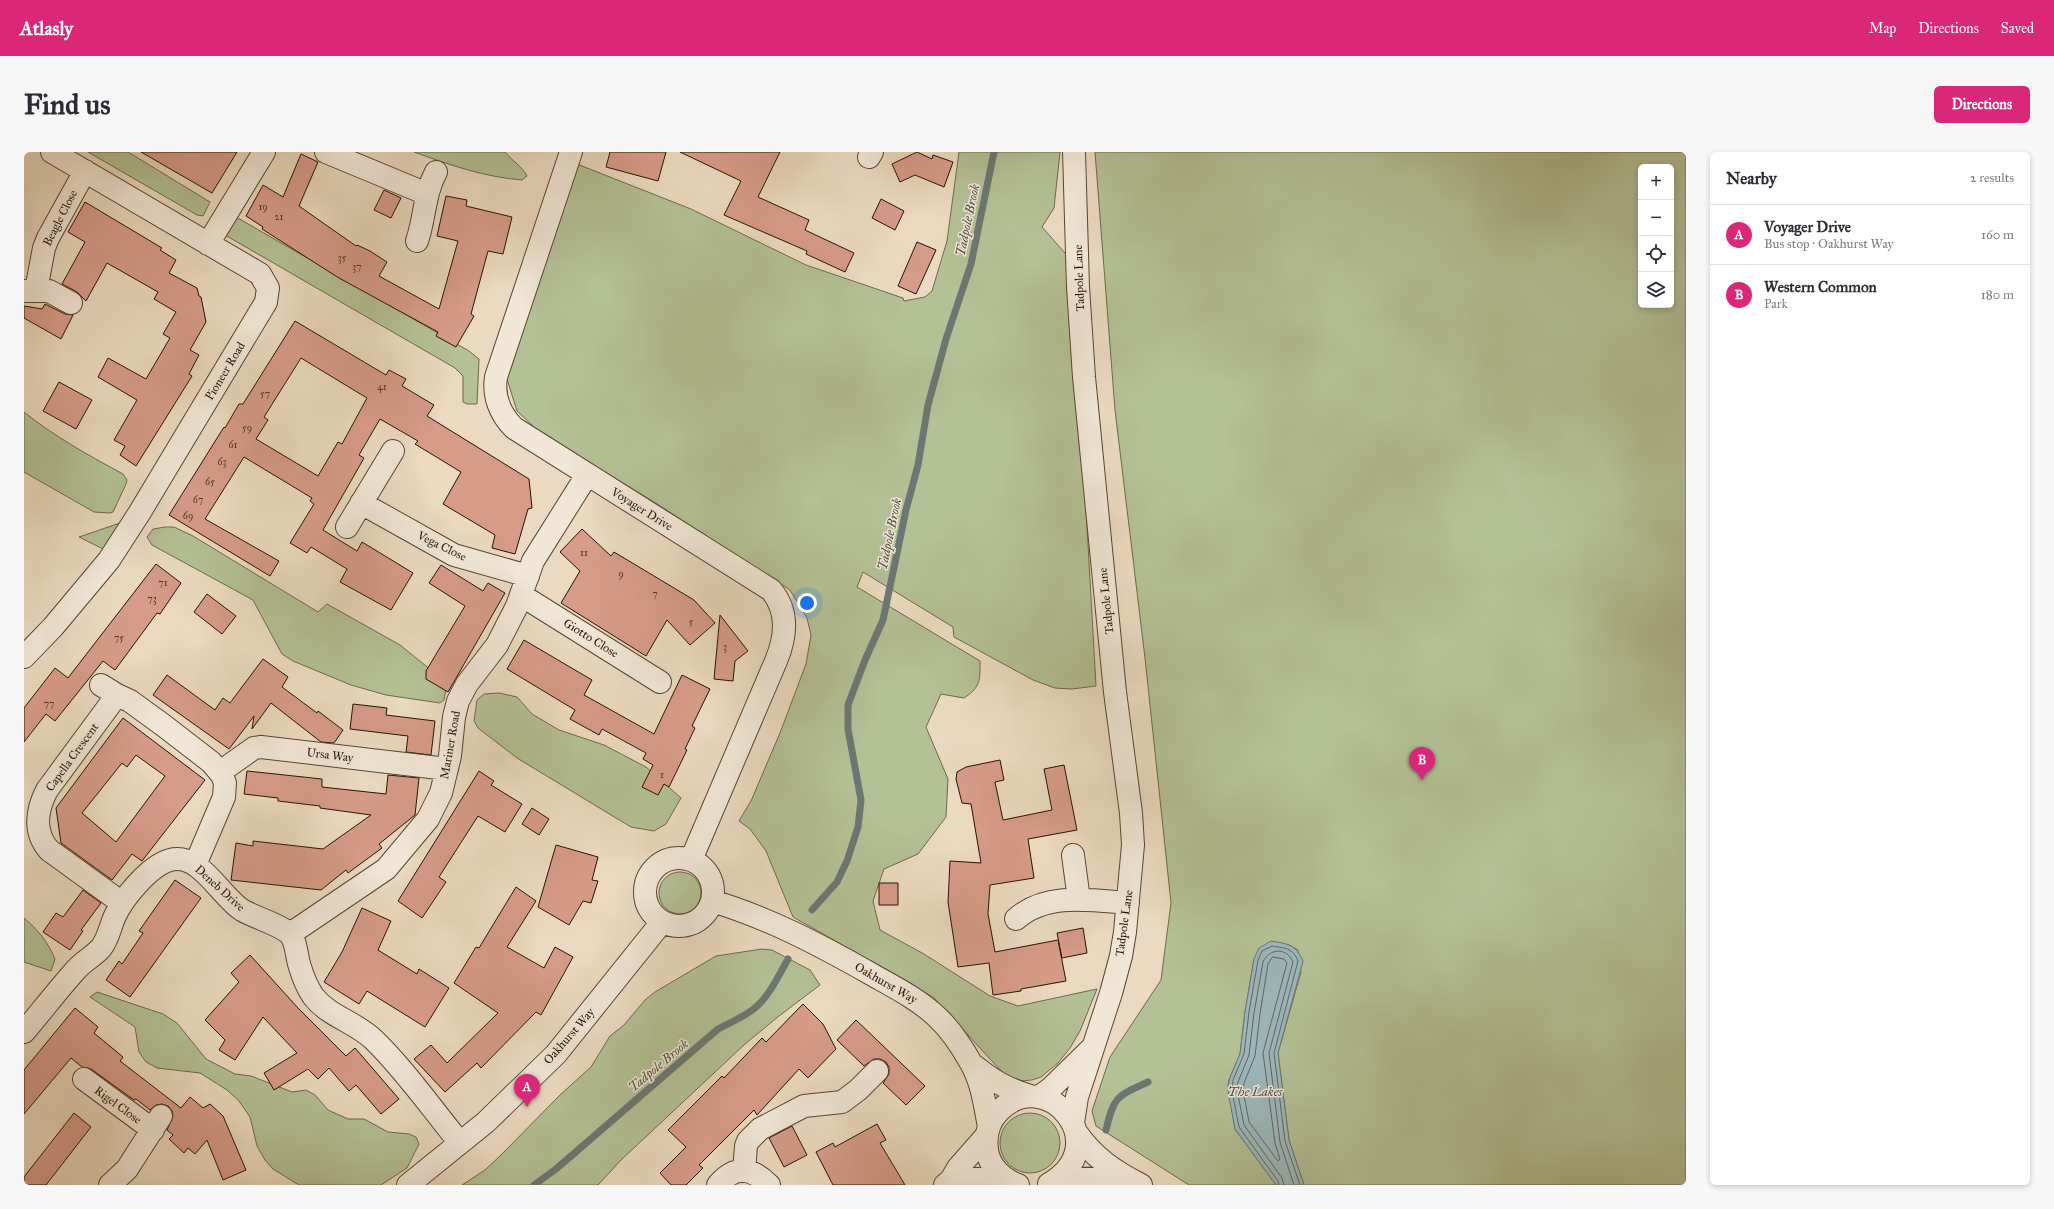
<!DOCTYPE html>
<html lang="en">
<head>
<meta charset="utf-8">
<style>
	:root { --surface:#fff; --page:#f7f7f7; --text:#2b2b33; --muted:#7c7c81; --line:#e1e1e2; --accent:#db2777 }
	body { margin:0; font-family:"IM FELL Great Primer",serif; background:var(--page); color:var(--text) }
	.controls { position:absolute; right:12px; top:12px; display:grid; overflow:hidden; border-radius:6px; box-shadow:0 2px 6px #0003 }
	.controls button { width:36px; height:36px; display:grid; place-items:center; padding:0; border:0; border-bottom:1px solid var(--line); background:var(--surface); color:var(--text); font:20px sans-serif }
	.you { position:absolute; left:783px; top:451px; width:14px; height:14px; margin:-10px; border:3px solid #fff; border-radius:50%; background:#1a73e8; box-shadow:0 0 0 6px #1a73e833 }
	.badge { display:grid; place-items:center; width:26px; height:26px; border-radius:50%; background:var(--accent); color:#fff; font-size:13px; font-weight:700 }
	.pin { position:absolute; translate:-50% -33px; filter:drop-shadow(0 1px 2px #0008) }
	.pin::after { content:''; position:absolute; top:21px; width:14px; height:12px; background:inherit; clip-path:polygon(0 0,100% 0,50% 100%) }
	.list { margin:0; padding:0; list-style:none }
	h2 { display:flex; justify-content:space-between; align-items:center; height:52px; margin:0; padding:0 16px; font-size:17px }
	h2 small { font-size:13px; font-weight:400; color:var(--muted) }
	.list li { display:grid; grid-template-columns:26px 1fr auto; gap:12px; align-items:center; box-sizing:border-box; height:60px; padding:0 16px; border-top:1px solid var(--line) }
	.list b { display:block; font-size:15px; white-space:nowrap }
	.list p { margin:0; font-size:13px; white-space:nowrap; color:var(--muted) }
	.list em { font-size:13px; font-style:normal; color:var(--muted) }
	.icon { flex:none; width:22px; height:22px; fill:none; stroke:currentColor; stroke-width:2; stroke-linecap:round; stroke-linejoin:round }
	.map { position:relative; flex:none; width:1662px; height:1033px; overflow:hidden; border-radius:6px }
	header { display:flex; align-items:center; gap:24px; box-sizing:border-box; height:56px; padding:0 20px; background:var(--accent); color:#fff }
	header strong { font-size:19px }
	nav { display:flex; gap:22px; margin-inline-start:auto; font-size:14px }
	.intro { display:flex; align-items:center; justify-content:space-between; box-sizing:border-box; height:96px; padding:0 24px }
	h1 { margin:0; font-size:28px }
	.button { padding:10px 18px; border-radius:6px; background:var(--accent); color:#fff; font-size:14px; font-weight:700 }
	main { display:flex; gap:24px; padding:0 24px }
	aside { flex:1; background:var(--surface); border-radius:6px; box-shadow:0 2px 6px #0003 }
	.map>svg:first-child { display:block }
</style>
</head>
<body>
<header>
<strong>Atlasly</strong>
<nav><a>Map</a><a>Directions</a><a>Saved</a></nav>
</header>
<div class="intro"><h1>Find us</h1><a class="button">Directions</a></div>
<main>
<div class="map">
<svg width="1662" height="1033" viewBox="0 0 1662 1033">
	<rect width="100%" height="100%" fill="#ebdac1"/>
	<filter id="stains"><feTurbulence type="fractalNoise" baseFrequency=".005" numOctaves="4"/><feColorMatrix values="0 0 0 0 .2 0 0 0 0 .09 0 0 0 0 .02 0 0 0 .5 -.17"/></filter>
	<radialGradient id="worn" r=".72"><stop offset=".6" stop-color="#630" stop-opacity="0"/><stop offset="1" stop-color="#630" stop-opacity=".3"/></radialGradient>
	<path fill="#b4c096" stroke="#6c6a4b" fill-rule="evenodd" d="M 64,0 L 104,0 L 186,50 L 179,64 L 173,63 Z
		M 390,0 L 481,0 C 488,9 498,14 503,24 L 498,28 C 460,25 426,13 390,0 Z
		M 935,0 L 1036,0 L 1030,56 L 1018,75 L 1048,109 L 1072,534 L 1048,537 L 1031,536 L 1009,528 L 930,485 L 929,475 L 839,420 L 833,435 L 956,509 C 956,528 957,535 940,546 L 917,542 L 902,575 L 924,627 L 922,665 L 894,702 L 860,717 L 849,749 L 856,778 L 900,802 L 966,844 L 994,854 L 1073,837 L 1056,879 L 1046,896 L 1034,911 L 1017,925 L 1008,928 L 998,929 L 989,926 L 979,921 L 910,846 L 888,832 L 769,765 L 742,699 L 726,677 L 715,669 L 727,649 L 756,581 L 782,512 L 787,483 L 783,466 L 766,438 L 630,350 L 534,292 L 511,276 L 493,259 L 483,227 L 553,12 L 667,57 L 782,113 L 879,146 L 880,149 L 901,145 L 908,139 L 923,89 Z
		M 1071,0 L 1662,0 L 1662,1033 L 1280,1033 L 1265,988 L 1254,901 L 1277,820 L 1274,798 L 1265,793 L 1247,789 L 1230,807 L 1221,860 L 1216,902 L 1205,928 L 1204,933 L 1211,977 L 1252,1033 L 1165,1033 L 1072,974 L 1068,959 L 1086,905 L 1137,828 L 1147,751 L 1121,506 L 1091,258 ZM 1617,15 L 1647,15 L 1647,153 L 1617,153 Z
		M 212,65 L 445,199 L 455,207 L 453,252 L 443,252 L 439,250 L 439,224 L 431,216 L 201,83 Z
		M 0,260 C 31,285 64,303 99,322 L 103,328 L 102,332 L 89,360 L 86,361 L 70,360 L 0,320 Z
		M 96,371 L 79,397 L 55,385 Z
		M 141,375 L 150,375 L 169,384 L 294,460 L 303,452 L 376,493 L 423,531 L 420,548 L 416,551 L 362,543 L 327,533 L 269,509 L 258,502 L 229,448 L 128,393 L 123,385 L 129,377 Z
		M 475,541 L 493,545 L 508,562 L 535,578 L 580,593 L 622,615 L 657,646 L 642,672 L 630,679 L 607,675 L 493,606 L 454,576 L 450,569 L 453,548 L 460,542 Z
		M635 741a21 21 0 1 1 42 0a21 21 0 1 1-42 0Z
		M 0,766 C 14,778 24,790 31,807 L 27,819 L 0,810 Z
		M 738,797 L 748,798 L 786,818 L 796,833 L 755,864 L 721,892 L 597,1008 L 574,1033 L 438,1033 L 461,1018 L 478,1002 L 536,943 L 567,915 L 586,884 L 600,873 L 621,848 L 631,840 L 692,804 Z
		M 73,840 L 139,862 L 153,871 L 182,907 L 211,922 L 227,924 L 268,940 L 282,938 L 291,943 L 304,958 L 324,967 L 340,967 L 364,980 L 385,982 L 392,985 L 395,992 L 383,1016 L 357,1033 L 275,1033 L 249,1017 L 241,1008 L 233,994 L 226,965 L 215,949 L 203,938 L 176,921 L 133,916 L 122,910 L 115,900 L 111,875 L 66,845 Z
		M976 991a30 30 0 1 1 60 0a30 30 0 1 1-60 0Z"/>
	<path fill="#9cb8bc" stroke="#6c7771" d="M 1247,789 C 1264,792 1271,792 1279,809 L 1254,901 L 1265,988 L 1280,1033 L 1252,1033 L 1211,977 L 1204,939 L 1205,928 L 1216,902 L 1221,860 L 1230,807 L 1235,796 Z"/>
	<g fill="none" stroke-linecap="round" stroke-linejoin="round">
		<path stroke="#60665e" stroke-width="1" d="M 1249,805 L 1260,807 L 1263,811 L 1239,901 L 1251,991 L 1256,1007 L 1254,1009 L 1225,970 L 1219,938 L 1220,931 L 1231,904 L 1236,862 L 1244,812 Z
			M 1255,1033 L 1254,1029 L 1215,975 L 1208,939 L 1209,928 L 1220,902 L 1225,860 L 1234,808 L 1238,799 L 1248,794 C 1261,796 1269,796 1274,809 L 1250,901 L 1261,989 L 1276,1033
			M 1260,1033 L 1258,1026 L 1220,973 L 1213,938 L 1214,930 L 1225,903 L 1230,861 L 1239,810 C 1245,796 1263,795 1269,810 L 1245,901 L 1256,990 L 1270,1033"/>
		<path stroke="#6c7771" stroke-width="7" d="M 788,758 L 813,730 L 823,709 L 834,675 L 837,648 L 824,577 L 824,553 L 841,508 L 859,468 L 882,358 L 894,313 L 904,253 L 922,187 L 947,112 L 970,0
			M 1082,978 C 1090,944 1093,944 1124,930
			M 510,1033 L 532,1017 L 694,877 C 709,869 727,862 738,849 C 749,837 756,821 764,807"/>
	</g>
	<path fill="#d79b8a" stroke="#251500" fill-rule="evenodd" d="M 117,0 L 213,0 L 188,41 Z
		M 586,0 L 642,0 L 634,29 L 582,15 Z
		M 656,0 L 756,0 L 734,45 L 785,68 L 781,78 L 830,101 L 821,120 L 782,102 L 783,99 L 700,63 L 717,29 Z
		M 893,0 L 908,7 L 909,3 L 929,10 L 920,35 L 891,23 L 876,30 L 868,12 Z
		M 277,2 L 294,10 L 275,54 L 332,94 L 333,93 L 346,99 L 363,110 L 355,124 L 415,157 L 434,89 L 413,84 L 422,44 L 443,48 L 442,54 L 488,65 L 479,102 L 464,99 L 447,162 L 450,164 L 432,195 L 412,184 L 414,180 L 315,126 L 238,77 L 239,75 L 222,64 L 239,33 L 259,45 Z
		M 360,38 L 377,46 L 367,66 L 350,58 Z
		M 857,47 L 880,59 L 871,78 L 848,66 Z
		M 61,50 L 138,96 L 136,98 L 152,108 L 145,121 L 173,136 L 175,144 L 177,145 L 182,170 L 166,198 L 175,203 L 165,222 L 168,224 L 112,314 L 96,303 L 101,294 L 90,288 L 113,248 L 74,225 L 84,206 L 122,227 L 146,186 L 139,182 L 152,160 L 130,147 L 134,140 L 83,111 L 62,149 L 53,140 L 38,132 L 61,90 L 44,80 Z
		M 893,90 L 912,98 L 892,142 L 874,134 Z
		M 21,152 L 41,162 L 49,163 L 37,187 L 0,166 L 0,154 L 18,157 Z
		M 271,169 L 362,223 L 365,218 L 382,227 L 378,234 L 410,253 L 403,264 L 505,327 L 508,356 L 504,357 L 491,402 L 468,396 L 471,383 L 419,352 L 437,320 L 391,292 L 394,289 L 356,267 L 335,303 L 340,306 L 299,378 L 333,399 L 338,390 L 389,421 L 367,458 L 316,430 L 323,417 L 287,395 L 283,401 L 266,391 L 290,352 L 286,349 L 288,346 L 220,305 L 181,367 L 255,409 L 246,424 L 145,363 L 200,275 L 201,276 L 215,252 L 219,252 ZM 277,206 L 343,246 L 318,292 L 314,290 L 294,324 L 232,287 L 244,268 L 240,265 Z
		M 35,230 L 68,248 L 52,277 L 19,259 Z
		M 558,377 L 587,404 L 590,400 L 670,448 L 691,471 L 666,493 L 643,468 L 622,504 L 537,451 L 556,419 L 536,400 Z
		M 132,412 L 157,431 L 136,462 L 133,461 L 91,518 L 79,509 L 31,569 L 22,562 L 0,590 L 0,556 L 31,516 L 44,526 Z
		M 417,413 L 459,439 L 464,431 L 481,441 L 424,540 L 402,527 L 402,519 L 441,454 L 405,431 Z
		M 183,442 L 212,464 L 198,482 L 170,460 Z
		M 696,463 L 724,499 L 711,509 L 709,529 L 690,527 Z
		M 500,488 L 568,528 L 560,543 L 630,582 L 658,523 L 686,537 L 668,574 L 671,576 L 661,597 L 663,598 L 645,635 L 640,632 L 634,643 L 618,635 L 629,613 L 619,607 L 622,601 L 578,577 L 575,583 L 546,567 L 551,558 L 483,517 Z
		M 239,507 L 264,525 L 258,535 L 293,561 L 294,559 L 319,578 L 310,591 L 297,590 L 247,551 L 228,577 L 230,564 L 205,597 L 129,543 L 143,523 L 191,558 L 199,546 L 206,551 Z
		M 329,552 L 363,556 L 362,563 L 411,569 L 407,603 L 382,600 L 384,584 L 326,577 Z
		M 99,566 L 181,628 L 118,709 L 108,702 L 88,728 L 37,691 L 32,656 ZM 112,603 L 141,624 L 92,690 L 58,661 L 98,611 L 103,615 Z
		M 976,608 L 980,628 L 971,630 L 979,668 L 1028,658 L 1020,617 L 1040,613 L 1053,678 L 1004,687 L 1010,726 L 966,733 L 964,762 L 971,800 L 1034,788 L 1042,829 L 997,837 L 997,839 L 969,843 L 965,811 L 934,815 L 924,750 L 926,709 L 957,711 L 947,652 L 938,651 L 932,627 L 933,620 L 942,615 Z
		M 223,619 L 298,627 L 298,635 L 362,642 L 364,623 L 395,626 L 391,663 L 355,692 L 358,696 L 324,721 L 322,718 L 297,738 L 207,728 L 212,691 L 229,694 L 229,689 L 299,697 L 347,663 L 296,656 L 296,654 L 254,649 L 254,646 L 220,642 Z
		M 455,619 L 470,629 L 467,633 L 498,652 L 481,680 L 454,664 L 415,725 L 422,730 L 398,766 L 374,749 Z
		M 508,656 L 525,667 L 515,683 L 498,672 Z
		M 532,693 L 574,705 L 568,728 L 574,729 L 567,751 L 559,749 L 545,773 L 514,755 Z
		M 151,728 L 177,746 L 106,845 L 82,828 L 95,809 L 98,812 L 119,781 L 115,779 Z
		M 855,731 L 874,731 L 874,753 L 855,753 Z
		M 492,735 L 512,749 L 483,795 L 520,816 L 531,795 L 549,805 L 517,863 L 512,860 L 457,916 L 453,911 L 421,940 L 390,907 L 407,893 L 423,911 L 474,861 L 430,831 L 452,795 L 455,796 Z
		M 59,738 L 77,751 L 57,778 L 59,779 L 46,798 L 19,780 L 32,761 L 39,765 Z
		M 338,756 L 367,769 L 354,798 L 393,822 L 395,817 L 425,836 L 401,875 L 343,839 L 335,852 L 300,830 L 318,800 Z
		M 1059,776 L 1063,801 L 1038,806 L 1033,781 Z
		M 226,803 L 274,856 L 322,904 L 331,896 L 375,947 L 357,962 L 332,933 L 325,939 L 305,916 L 294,927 L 284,917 L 250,938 L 240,921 L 273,901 L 239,865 L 211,908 L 195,898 L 201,888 L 181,868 L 215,830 L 207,821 Z
		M 779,852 L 799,872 L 812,897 L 784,926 L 775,917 L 733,963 L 730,958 L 675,1013 L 679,1016 L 662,1033 L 647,1033 L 636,1021 L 662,995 L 644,978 L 698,924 L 700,926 L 738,886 L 742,890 Z
		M 51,856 L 74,875 L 70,881 L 99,905 L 96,909 L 157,956 L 166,945 L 179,956 L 186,952 L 199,964 L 222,1018 L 199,1028 L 183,988 L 171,1002 L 164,996 L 160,1001 L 145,987 L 149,983 L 143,978 L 149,964 L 148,959 L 144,954 L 138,952 L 132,953 L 126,958 L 112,947 L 110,948 L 67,917 L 58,915 L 47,906 L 0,962 L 0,918 Z
		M 832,868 L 901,934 L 882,953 L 859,931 L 865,922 L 865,915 L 862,910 L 856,907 L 850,907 L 840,914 L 813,888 Z
		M 50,961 L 67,975 L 22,1033 L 0,1033 L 0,1025 Z
		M 853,972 L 862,988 L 856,991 L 881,1033 L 809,1033 L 792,1000 L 809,991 L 811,995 Z
		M 768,974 L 783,1003 L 760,1015 L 745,986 Z"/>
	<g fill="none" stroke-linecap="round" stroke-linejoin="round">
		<defs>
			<path id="minor" d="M 302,0 L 403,42
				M 547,0 L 472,225 C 469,244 476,262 490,276 L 747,438 C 765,459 762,485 752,509 L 667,708
				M 845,5 L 848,0
				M 393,89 C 401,66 400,42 412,20
				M 184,92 L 240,0
				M 12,138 L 20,96 L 24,86 L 61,19
				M 0,139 L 25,139 L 47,151
				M 337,351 L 430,403 L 504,424
				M 323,375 L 369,299
				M 497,443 L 636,530
				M 0,505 L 29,475 L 85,408 L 116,360 L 242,150 L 244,136 L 236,122 L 28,0
				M 77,533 L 93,543 L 106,549 L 139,573 L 187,610 L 198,623 L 201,631 L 200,645 L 171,713
				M 93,543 L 23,638 C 13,657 9,680 25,698 L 98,751
				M 196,620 L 230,596 L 237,595 L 423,617
				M 1049,703 L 1055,748
				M621 740a34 34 0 1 1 68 0a34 34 0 1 1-68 0Z
				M 688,749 C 745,766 796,793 847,822 C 870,835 894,847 913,865 C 926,877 938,895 947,911 C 958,930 961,954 965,975
				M 992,767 C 1022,740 1067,748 1104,751
				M 266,782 L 362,717 L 404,667 L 417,641 L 426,604 L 430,565 L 434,549 L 443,532 L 473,493 L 493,454 L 509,409 L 563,323
				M 0,880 C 17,860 33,839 50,820 C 58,810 69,805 77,796 C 84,787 86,776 90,766 C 98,747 125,714 146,708 C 176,700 196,744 218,758 C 232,766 254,772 265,781 C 273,789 272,804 276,815 C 279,825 283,835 289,844 C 305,865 332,870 350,888 C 380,917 409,958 436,991
				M 948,912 C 969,929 981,936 1006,944
				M 60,927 L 129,978
				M 1015,945 L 1026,937 L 1067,897
				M 1049,971 L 1053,945 L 1087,841 L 1097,804 L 1101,780 L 1109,693 L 1107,661 L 1091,540 L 1060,225 L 1054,135 L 1050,0
				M 1052,980 C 1069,1005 1090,1019 1117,1033
				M 720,1019 L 722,994 L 724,989 L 736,977 L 780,954 L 818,950 L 834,938 L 853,919
				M 927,1028 L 978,1025
				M 1028,1032 L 1054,1027 L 1102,1025
				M 86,1033 L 103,1017 L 137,964
				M 384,1033 L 462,970 L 532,902 L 638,770
				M 694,1033 C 711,1013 727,1015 745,1033
				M 921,1033 L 927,1028 L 934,1016 L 963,983
				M 994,1033 C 979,1028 965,1014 963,998 C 961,983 965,969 975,959 C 1022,911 1093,993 1025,1032"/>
		</defs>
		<use href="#minor" stroke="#564630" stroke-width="24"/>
		<use href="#minor" stroke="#f2e7d7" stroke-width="22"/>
	</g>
	<g text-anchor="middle" stroke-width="3" stroke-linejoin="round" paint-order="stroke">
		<g font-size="10" fill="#523622">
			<text x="239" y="58">19</text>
			<text x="255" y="68">21</text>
			<text x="318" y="109">35</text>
			<text x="333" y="118">37</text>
			<text x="358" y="238">41</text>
			<text x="241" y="245">57</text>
			<text x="223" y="279">59</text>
			<text x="209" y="296">61</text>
			<text x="198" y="313">63</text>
			<text x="186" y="333">65</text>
			<text x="174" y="351">67</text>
			<text x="164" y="367">69</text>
			<text x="560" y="404">11</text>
			<text x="597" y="425">9</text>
			<text x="139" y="434">71</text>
			<text x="631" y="445">7</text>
			<text x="128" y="450">73</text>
			<text x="667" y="473">5</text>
			<text x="95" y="489">75</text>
			<text x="701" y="498">3</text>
			<text x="25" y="555">77</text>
			<text x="638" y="626">1</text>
		</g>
		<g font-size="12" fill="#251500" stroke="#f2e7d7">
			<text transform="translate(36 66) rotate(-63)" y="4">Beagle Close</text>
			<text transform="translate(1055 126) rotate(-92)" y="4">Tadpole Lane</text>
			<text transform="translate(201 219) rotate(-59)" y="4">Pioneer Road</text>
			<text transform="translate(618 357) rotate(32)" y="4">Voyager Drive</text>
			<text transform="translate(418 394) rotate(26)" y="4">Vega Close</text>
			<text transform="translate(1082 449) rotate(-96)" y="4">Tadpole Lane</text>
			<text transform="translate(567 486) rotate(32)" y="4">Giotto Close</text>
			<text transform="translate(426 593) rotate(-80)" y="4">Mariner Road</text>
			<text transform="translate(306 603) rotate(7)" y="4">Ursa Way</text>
			<text transform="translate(48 605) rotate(-54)" y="4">Capella Crescent</text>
			<text transform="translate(196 736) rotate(42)" y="4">Deneb Drive</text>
			<text transform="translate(1100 771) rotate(-82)" y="4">Tadpole Lane</text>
			<text transform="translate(862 831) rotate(30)" y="4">Oakhurst Way</text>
			<text transform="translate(545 884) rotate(-49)" y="4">Oakhurst Way</text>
			<text transform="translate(94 953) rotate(36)" y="4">Rigel Close</text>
		</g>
		<g font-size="13" font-style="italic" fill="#4f4e42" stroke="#f2e7d7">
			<text transform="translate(943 68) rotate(-78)" y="5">Tadpole Brook</text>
			<text transform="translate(865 382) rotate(-78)" y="5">Tadpole Brook</text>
			<text transform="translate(634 913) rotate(-40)" y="5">Tadpole Brook</text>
			<text x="1231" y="944">The Lakes</text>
		</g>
	</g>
	<rect width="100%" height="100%" filter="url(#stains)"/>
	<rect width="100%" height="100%" fill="url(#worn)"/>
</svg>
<div class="controls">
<button>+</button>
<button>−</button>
<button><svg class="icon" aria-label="locate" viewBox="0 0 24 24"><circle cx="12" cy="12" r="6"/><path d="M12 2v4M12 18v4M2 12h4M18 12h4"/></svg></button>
<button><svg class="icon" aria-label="layers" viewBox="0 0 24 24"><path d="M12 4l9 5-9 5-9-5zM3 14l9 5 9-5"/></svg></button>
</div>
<div class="you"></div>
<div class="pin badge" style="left:503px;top:955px">A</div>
<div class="pin badge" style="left:1398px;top:628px">B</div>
</div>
<aside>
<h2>Nearby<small>2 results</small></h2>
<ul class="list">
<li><span class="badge">A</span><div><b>Voyager Drive</b><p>Bus stop · Oakhurst Way</p></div><em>160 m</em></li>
<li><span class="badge">B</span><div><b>Western Common</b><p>Park</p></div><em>180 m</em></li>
</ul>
</aside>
</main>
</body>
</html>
